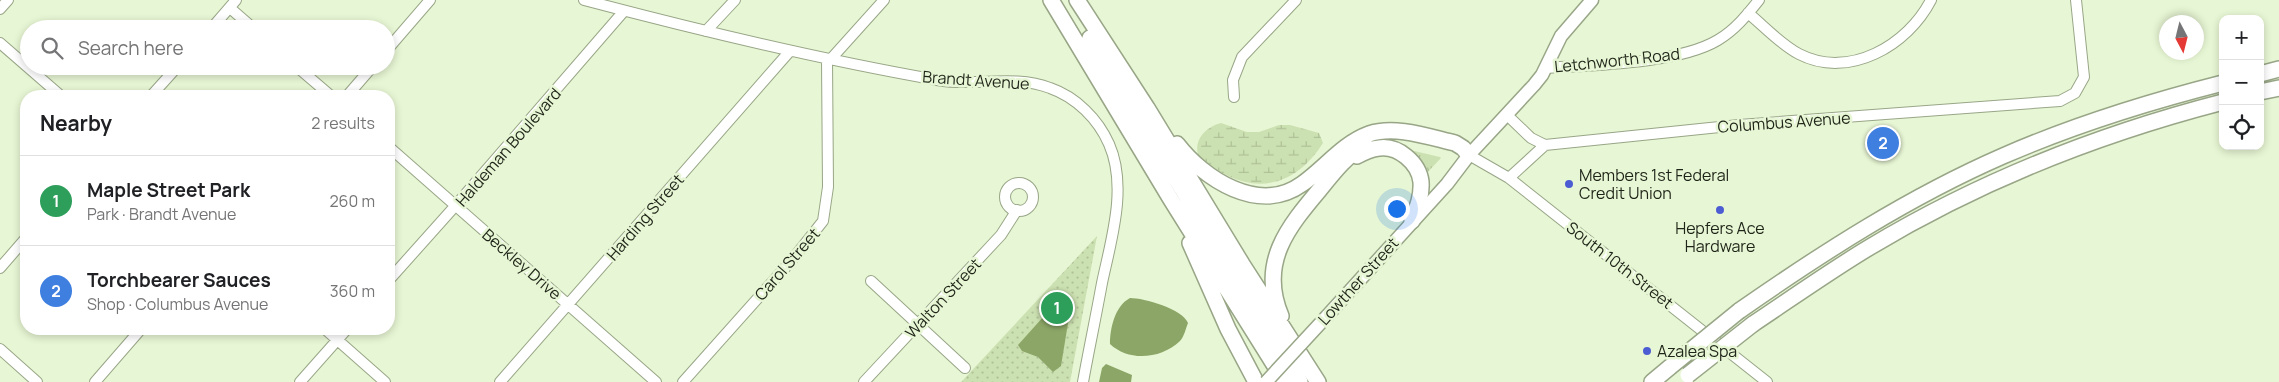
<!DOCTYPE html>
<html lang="en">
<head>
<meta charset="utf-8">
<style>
	:root { --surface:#fff; --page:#f6f6f6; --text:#202124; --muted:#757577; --line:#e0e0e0; --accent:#db2777 }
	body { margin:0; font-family:Manrope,sans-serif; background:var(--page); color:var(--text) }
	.controls { position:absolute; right:15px; top:15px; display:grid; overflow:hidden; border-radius:10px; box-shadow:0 2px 8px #0003 }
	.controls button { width:45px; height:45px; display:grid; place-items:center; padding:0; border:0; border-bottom:1px solid var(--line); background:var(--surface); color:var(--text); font:25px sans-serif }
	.compass { position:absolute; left:2159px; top:15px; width:45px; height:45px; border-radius:50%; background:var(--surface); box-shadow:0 2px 8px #0003; rotate:173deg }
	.you { position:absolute; left:1396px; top:208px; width:18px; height:18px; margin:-12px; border:4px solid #fff; border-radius:50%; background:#1a73e8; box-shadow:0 0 0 8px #1a73e833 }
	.badge { display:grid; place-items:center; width:32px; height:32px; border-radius:50%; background:var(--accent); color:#fff; font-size:16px; font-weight:700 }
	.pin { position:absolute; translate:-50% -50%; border:2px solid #fff; box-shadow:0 1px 5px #0006 }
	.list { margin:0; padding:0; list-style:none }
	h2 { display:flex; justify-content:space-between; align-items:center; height:65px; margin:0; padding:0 20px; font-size:21px }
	h2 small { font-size:16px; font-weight:400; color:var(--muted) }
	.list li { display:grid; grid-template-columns:32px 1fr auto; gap:15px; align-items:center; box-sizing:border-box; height:90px; padding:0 20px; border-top:1px solid var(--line) }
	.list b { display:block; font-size:19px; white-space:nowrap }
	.list p { margin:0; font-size:16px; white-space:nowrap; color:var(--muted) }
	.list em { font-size:16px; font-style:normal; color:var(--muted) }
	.icon { flex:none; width:28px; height:28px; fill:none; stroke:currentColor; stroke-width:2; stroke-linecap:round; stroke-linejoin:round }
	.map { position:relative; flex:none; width:2279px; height:382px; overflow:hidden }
	.search { position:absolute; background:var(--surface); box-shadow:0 2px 8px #0003; left:20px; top:20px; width:375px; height:55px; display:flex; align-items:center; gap:12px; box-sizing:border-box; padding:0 18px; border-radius:28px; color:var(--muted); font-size:19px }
	.panel { position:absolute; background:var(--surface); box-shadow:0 2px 8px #0003; left:20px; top:90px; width:375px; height:245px; border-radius:20px }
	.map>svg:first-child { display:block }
</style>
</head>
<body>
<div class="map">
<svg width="2279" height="382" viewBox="0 0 2279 382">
	<defs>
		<pattern id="grass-tufts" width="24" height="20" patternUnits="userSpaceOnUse" patternTransform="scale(1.25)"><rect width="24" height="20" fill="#cce1b1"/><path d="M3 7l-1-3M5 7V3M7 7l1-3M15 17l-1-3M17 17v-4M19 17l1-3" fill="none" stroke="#afc198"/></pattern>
		<pattern id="wetland-marsh" width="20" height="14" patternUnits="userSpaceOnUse" patternTransform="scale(1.25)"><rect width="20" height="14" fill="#cce1b1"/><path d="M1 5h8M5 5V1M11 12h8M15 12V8" fill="none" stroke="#afc198"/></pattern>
		<pattern id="park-dots" width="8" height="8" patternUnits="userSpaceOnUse" patternTransform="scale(1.25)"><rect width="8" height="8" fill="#cce1b1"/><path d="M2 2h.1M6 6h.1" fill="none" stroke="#afc198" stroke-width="1.8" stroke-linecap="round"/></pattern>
	</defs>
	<rect width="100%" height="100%" fill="#e7f6d4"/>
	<path fill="url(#grass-tufts)" d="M 1410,150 L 1440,157 L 1441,158 L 1425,175 Z"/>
	<path fill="url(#wetland-marsh)" d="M 1221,123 L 1247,132 L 1259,132 L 1279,125 L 1290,125 L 1319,133 L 1323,143 C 1290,195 1241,195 1198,155 C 1194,139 1206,127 1221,123 Z"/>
	<path fill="url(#park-dots)" d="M 1097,236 L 1070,382 L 961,382 L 963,380 Z"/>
	<path fill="#8ca667" d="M 1065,296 L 1069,299 L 1070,311 L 1061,366 L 1053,372 L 1038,357 L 1022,351 L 1018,345 L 1061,297 Z
		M 1130,298 C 1144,298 1183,309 1188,323 C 1186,328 1184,337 1180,341 C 1161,359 1129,362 1110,344 C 1110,328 1115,306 1130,298 Z
		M 1106,364 L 1132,375 L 1131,382 L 1099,382 L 1102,368 Z"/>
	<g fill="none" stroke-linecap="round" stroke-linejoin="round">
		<defs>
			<path id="minor" d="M 584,0 C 701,31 818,59 937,80 C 974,87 1013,74 1050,88 C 1076,97 1098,119 1109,144 C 1128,187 1111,240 1102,283 C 1096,316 1089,349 1083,382
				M 230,8 L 254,29
				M 0,9 L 8,0
				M 1748,13 C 1764,26 1780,44 1799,54 C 1849,80 1908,45 1931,0
				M 211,29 L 236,0
				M 706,31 L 735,0
				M 0,43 L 61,96
				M 386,51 L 430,0
				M 830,60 L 884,0
				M 296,66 L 331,96
				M 1545,68 C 1592,65 1678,64 1718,40 C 1735,30 1747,15 1759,0
				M 151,96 L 178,66
				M 347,96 L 373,66
				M 1234,97 L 1233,80 L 1242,57 L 1296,0
				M 1507,115 L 1531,138 L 1545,145
				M 389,147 L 656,382
				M 1469,155 L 1509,178 L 1767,382
				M 1509,178 L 1545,145 L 1739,125 L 2060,101 L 2075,93 L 2084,77 L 2076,0
				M1005 197a14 14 0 1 1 28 0a14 14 0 1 1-28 0Z
				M 0,268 L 26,238
				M 389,280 L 456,205 L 624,11
				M 871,281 L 965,368
				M 325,329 L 385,382
				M 0,349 L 37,382
				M 95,382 L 141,329
				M 300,382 L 347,329
				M 500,382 L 790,51
				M 683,382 L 792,260 L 823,221 L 828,187 L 827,60
				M 864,382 L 1001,235 L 1017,210"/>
			<path id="major" d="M 1327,316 L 1447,184 L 1469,155 L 1534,85 L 1542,75 L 1561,36 L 1592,0"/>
			<path id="highway" d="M 1051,0 L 1170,198 L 1285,382
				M 1077,0 L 1147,108 L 1242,264 L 1318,382
				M 1090,38 L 1300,382
				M 2260,74 L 2279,69
				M 2260,92 L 2279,88
				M 1177,144 C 1204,179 1259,215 1302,184 C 1325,168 1342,144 1369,134 C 1395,125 1429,137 1455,143 L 1463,148 L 1469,155
				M 1357,156 C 1364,152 1371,149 1379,148 C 1398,145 1419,163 1421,182 C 1422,196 1417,208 1412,221
				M 1190,243 L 1228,329 L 1256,382
				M 1739,311 C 1822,253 1909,197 2003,156 C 2074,125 2148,102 2223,83
				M 1281,316 C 1258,262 1289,226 1321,188 C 1333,173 1348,154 1365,145
				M 1753,324 C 1792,298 1830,271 1870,247 C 1980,181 2099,134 2223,102
				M 1652,382 L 1670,367"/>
		</defs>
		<use href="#minor" stroke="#98a687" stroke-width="12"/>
		<use href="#major" stroke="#98a687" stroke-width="15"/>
		<use href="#highway" stroke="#98a687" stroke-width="18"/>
		<use href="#minor" stroke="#fff" stroke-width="10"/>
		<use href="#major" stroke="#fff" stroke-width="12"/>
		<use href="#highway" stroke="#fff" stroke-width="15"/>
		<defs>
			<path id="major-bridge" d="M 1266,382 L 1327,316"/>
			<path id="highway-bridge" d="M 1670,367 L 1739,311
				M 1688,375 L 1753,324"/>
		</defs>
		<use href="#major-bridge" stroke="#98a687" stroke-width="15" stroke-linecap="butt"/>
		<use href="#highway-bridge" stroke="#98a687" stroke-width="18" stroke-linecap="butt"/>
		<use href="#major-bridge" stroke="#fff" stroke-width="12"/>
		<use href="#highway-bridge" stroke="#fff" stroke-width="15"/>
	</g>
	<g fill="#4c5dd3" stroke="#e7f6d4" stroke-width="2">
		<circle cx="1569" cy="184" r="5"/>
		<circle cx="1720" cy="210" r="5"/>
		<circle cx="1647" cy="351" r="5"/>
	</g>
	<g text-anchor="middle" stroke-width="5" stroke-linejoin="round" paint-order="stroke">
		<g font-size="16" fill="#1f2418" stroke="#e7f6d4">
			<text transform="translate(1617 60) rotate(-6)" y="6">Letchworth Road</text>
			<text transform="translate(976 80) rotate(4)" y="6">Brandt Avenue</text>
			<text transform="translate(1784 122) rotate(-4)" y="6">Columbus Avenue</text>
			<text transform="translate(508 147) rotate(-49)" y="6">Haldeman Boulevard</text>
			<text transform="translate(645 217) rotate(-49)" y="6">Harding Street</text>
			<text transform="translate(522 264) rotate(41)" y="6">Beckley Drive</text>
			<text transform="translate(787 264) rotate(-49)" y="6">Carol Street</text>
			<text transform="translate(1620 265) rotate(38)" y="6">South 10th Street</text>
			<text transform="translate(1358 281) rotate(-48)" y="6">Lowther Street</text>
			<text transform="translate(943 298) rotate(-47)" y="6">Walton Street</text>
		</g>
		<g font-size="16" fill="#1f2418" stroke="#e7f6d4" text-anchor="start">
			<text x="1579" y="181">Members 1st Federal<tspan x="1579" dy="18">Credit Union</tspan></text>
			<text x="1720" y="234" text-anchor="middle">Hepfers Ace<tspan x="1720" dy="18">Hardware</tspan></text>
			<text x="1657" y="357">Azalea Spa</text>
		</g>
	</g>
</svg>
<div class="controls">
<button>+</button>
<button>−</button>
<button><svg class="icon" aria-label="locate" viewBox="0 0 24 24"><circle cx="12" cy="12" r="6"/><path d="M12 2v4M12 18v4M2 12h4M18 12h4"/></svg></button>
</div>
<svg class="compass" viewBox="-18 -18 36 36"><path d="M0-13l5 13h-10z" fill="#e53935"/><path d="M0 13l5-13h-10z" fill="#757577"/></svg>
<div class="you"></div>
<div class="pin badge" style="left:1057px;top:308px;background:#2e9e5b">1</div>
<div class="pin badge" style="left:1883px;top:143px;background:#3f7fe0">2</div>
<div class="search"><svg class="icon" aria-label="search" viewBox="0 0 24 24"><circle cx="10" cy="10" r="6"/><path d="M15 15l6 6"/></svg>Search here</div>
<section class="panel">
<h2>Nearby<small>2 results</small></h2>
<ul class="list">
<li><span class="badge" style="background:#2e9e5b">1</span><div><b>Maple Street Park</b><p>Park · Brandt Avenue</p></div><em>260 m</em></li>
<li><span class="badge" style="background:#3f7fe0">2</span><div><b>Torchbearer Sauces</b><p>Shop · Columbus Avenue</p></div><em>360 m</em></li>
</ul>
</section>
</div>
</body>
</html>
